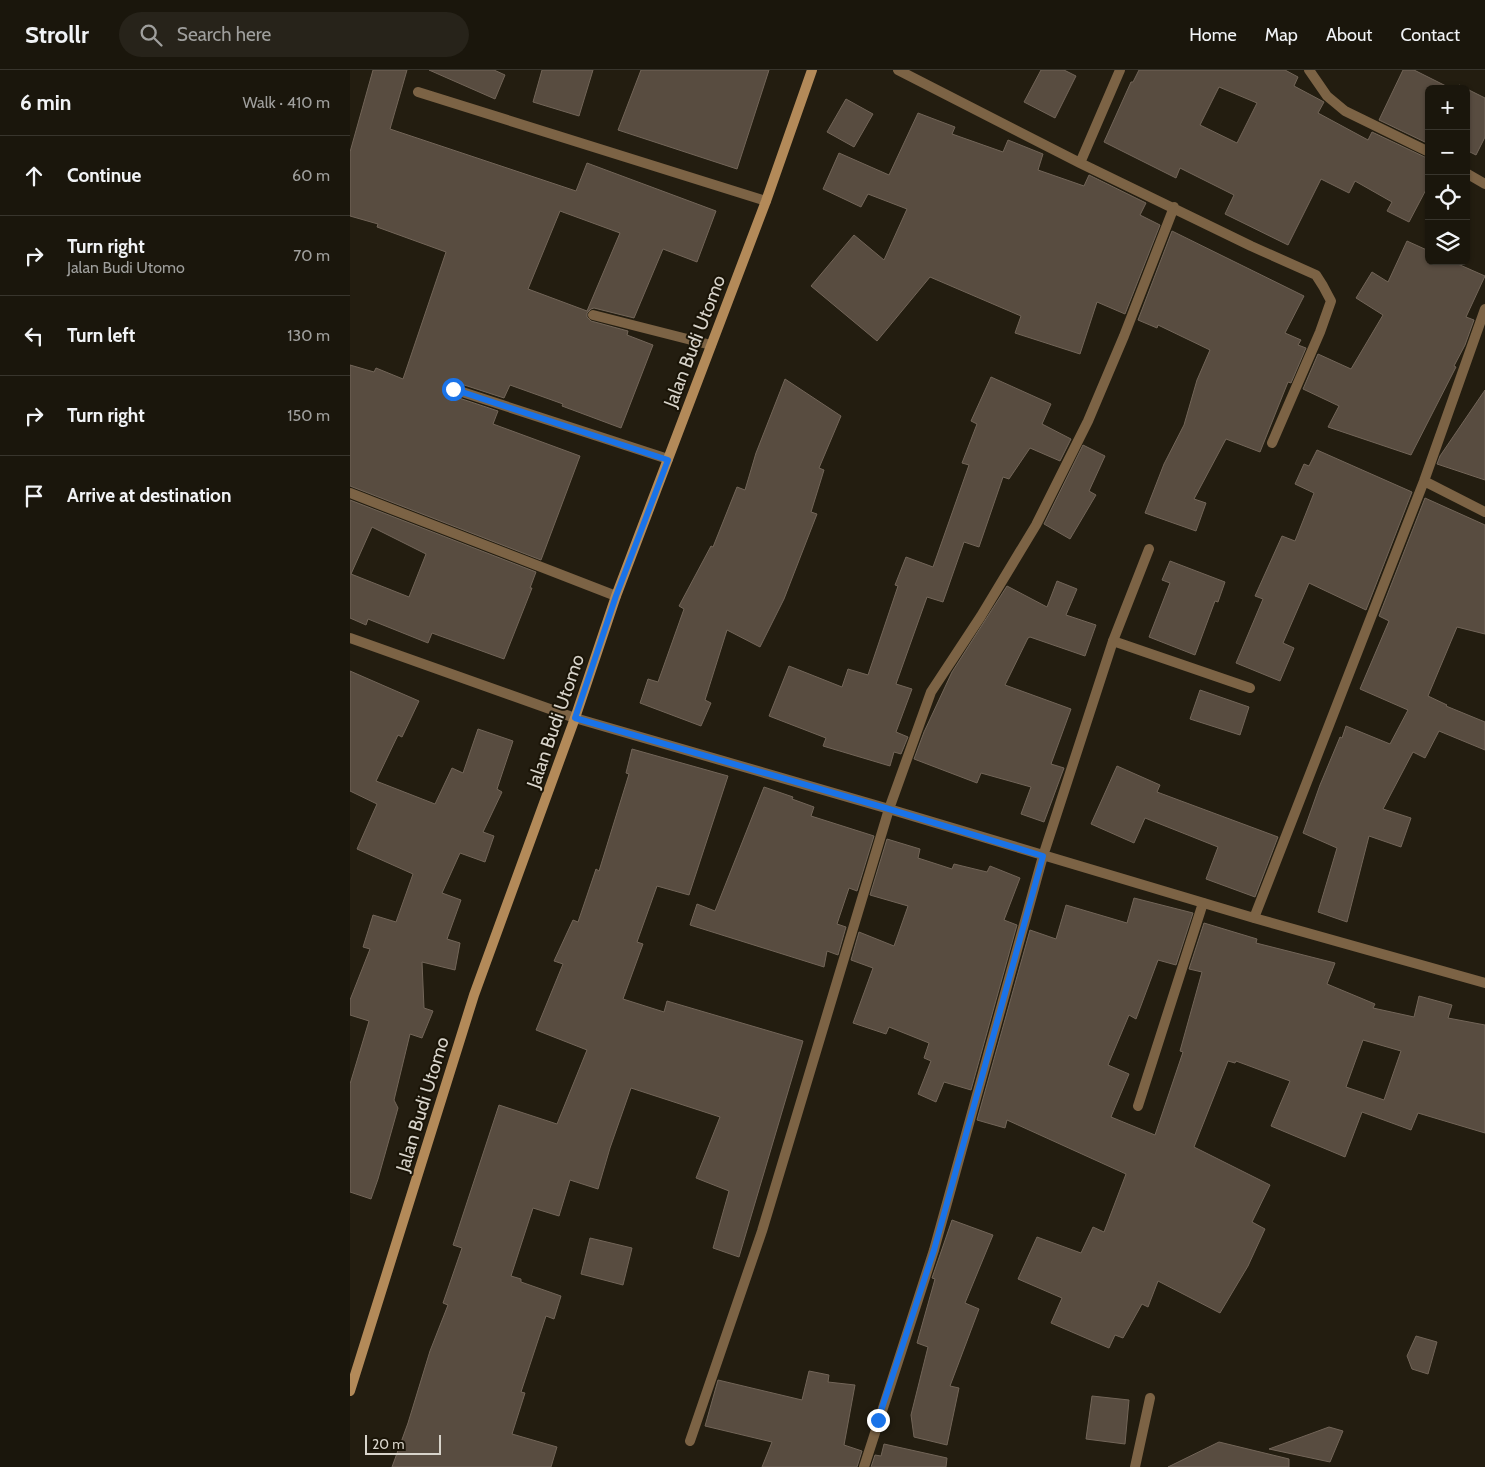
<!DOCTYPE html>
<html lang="en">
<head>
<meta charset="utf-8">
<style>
	:root { --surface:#1a160c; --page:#27231a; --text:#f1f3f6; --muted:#9f9f9d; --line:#38352d }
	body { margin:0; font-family:Cabin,sans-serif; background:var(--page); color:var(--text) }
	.controls { position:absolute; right:15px; top:15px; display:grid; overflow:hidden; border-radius:8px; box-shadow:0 1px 4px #0004 }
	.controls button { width:45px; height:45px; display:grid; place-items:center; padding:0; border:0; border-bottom:1px solid var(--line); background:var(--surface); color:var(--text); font:25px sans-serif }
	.scale { position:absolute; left:15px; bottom:12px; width:76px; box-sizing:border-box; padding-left:5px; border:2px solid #d8d4cb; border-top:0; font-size:14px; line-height:18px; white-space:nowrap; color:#d8d4cb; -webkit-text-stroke:4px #1a1407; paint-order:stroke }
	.stop { position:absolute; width:15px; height:15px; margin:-11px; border:4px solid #1a73e8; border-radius:50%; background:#fff }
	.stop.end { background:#1a73e8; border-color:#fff; box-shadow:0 1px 5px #0008 }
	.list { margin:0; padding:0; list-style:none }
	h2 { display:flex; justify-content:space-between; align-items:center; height:65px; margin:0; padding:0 20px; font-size:21px }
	h2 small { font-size:16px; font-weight:400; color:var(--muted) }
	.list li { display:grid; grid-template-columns:32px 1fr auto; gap:15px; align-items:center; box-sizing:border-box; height:80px; padding:0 20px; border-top:1px solid var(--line) }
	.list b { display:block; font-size:19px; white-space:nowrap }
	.list p { margin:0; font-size:16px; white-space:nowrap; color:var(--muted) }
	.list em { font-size:16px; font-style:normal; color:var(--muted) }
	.icon { flex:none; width:28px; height:28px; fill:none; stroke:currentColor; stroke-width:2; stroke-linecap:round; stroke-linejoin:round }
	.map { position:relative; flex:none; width:1135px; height:1397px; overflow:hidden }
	header { display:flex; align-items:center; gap:30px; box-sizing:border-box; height:70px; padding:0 25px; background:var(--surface); border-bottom:1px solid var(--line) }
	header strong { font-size:24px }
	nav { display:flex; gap:28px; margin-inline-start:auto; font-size:18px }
	.search { width:350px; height:45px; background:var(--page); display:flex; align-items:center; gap:12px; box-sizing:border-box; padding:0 18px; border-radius:28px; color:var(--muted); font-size:19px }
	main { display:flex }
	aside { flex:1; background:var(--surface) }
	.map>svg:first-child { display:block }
</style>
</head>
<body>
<header>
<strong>Strollr</strong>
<div class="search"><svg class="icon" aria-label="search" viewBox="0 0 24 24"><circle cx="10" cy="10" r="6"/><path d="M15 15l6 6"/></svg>Search here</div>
<nav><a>Home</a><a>Map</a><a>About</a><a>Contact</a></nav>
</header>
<main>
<aside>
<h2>6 min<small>Walk · 410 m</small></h2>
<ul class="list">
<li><svg class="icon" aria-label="ahead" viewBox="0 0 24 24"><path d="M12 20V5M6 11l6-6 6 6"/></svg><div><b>Continue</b></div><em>60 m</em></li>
<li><svg class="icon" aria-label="right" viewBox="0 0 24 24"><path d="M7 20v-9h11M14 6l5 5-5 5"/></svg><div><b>Turn right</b><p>Jalan Budi Utomo</p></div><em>70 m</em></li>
<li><svg class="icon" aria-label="left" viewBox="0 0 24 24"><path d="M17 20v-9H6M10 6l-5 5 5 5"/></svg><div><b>Turn left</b></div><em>130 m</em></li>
<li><svg class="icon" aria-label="right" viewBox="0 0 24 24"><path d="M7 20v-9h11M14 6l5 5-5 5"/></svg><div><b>Turn right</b></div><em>150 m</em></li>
<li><svg class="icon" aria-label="arrive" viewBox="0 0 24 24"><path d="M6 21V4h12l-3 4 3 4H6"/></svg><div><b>Arrive at destination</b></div></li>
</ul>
</aside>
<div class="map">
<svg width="1135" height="1397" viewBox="0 0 1135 1397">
	<rect width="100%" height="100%" fill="#231d10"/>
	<path fill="#584c40" stroke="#726558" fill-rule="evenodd" d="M 23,0 L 57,0 L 40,59 L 226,121 L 237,93 L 366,141 L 347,192 L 313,179 L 284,248 L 244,238 L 241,239 L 237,243 L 237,247 L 241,251 L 278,261 L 277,265 L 303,275 L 271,358 L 212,336 L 213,334 L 160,315 L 154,328 L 105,312 L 101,312 L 97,316 L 96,321 L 100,325 L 148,341 L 143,354 L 230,386 L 191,490 L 0,416 L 0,295 L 24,302 L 26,298 L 53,309 L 96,182 L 27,157 L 28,154 L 0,146 L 0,82 ZM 210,141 L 270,163 L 237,241 L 178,219 Z
		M 79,0 L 144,0 L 155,5 L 145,29 Z
		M 192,0 L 243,0 L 229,46 L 183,32 Z
		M 291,0 L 419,0 L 387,99 L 268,60 Z
		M 691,0 L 714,0 L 726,6 L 705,48 L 674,32 Z
		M 789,0 L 935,0 L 948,7 L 944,16 L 974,32 L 968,43 L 1018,70 L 1022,62 L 1079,89 L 1079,114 L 1059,152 L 1037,141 L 1042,132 L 1005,111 L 999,123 L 971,109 L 938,175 L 875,144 L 884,125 L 830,98 L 826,108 L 754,72 L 781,12 L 783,12 ZM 869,17 L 907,33 L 887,73 L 850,55 Z
		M 1053,0 L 1064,0 L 1102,19 L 1079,19 L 1079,74 L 1029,50 Z
		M 1109,15 L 1135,28 L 1135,67 L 1126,85 L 1116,80 L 1116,19 L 1107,19 Z
		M 496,29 L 523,44 L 504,77 L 477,62 Z
		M 568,43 L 605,57 L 602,64 L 653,82 L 658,70 L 693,84 L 688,100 L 734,116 L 739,105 L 796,133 L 790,145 L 810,155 L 775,244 L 747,232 L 730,284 L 665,263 L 671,246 L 580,207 L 527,271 L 461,216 L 504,165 L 534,190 L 557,139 L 518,124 L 511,137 L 473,119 L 489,83 L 539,105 Z
		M 822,161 L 954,226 L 935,263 L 951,270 L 948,275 L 956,278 L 941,313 L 938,312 L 910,382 L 876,369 L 844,429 L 856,433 L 846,461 L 795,443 L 814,394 L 834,355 L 847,310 L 860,280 L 808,255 L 807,258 L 788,250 Z
		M 1057,171 L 1079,181 L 1079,191 L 1101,191 L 1135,206 L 1116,247 L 1124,250 L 1115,275 L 1104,296 L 1106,297 L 1061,385 L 978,357 L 989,336 L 953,319 L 968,284 L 1001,299 L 1033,245 L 1006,228 L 1022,202 L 1038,212 Z
		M 641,307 L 701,334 L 692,354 L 721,369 L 710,391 L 680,378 L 659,409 L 653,407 L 629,477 L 614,472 L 593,532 L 577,527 L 546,614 L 562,619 L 546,662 L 558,667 L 551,684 L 544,682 L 540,696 L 473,676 L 476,668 L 419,646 L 439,596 L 492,617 L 498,599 L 518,605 L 548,516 L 545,515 L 556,487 L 583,497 L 619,395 L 612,393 L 627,354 L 621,351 Z
		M 435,309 L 491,346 L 469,398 L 474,400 L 461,442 L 467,444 L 434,529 L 410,577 L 377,560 L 355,630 L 361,633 L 351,656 L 290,633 L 298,609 L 308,612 L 334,539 L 329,536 L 361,476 L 363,477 L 387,417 L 395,420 L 406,383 Z
		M 1135,320 L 1135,410 L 1087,394 L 1090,386 Z
		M 733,375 L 755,386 L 739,421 L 746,425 L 720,469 L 694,454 Z
		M 967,380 L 1062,422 L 1016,540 L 959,513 L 933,573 L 944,578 L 930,611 L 886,593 L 913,529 L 905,526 L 932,466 L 945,471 L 964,423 L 945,414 L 954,394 L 959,396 Z
		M 1075,428 L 1135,455 L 1135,564 L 1107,557 L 1078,626 L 1097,635 L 1096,636 L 1135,652 L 1135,680 L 1089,661 L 1075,688 L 1063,682 L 1033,739 L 1061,748 L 1051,777 L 1019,766 L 997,852 L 968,842 L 987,778 L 953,763 L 970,715 L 990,667 L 992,668 L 996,656 L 1040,674 L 1058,640 L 1010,619 L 1039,551 L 1029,546 Z
		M 0,430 L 186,502 L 180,518 L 182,518 L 154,589 L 82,563 L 78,573 L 18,549 L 16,555 L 0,548 ZM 22,457 L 76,484 L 59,527 L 1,504 Z
		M 820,491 L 875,512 L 868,532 L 865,531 L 845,585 L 799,567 L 820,513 L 812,510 Z
		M 707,511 L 727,519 L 716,545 L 746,555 L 735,586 L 680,567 L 678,568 L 655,615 L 721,639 L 701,694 L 714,698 L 694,752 L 671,744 L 681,717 L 631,703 L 627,713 L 564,689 L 574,662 L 602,602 L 657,516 L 697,537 Z
		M 0,601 L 69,631 L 52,667 L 48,665 L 26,711 L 85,734 L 102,698 L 113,703 L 128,659 L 163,671 L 147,719 L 152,722 L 133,762 L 144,766 L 135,792 L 110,783 L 92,823 L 111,830 L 97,869 L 110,873 L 105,900 L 72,892 L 74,938 L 83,941 L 72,968 L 60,964 L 44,1030 L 48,1038 L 28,1109 L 21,1129 L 0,1122 L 0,1014 L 19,951 L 0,945 L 0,930 L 20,879 L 13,877 L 23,845 L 46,852 L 63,804 L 7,779 L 27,734 L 0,721 Z
		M 850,620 L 899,637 L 890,665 L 840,649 Z
		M 282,679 L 378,706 L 339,825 L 307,816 L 287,872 L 293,874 L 273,929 L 314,942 L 317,931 L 453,971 L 389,1187 L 363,1178 L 379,1121 L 346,1108 L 370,1047 L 281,1018 L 260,1078 L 248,1119 L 220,1110 L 209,1146 L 183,1138 L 161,1206 L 171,1209 L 171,1212 L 211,1226 L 204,1249 L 196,1246 L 171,1322 L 175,1323 L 162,1364 L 207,1377 L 201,1397 L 42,1397 L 58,1353 L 80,1281 L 98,1235 L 93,1233 L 112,1178 L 103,1175 L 149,1035 L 207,1054 L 237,980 L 186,960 L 213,894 L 204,891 L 223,850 L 228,852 L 246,799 L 249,801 L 279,704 L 276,703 Z
		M 767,696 L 810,715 L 807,722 L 928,767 L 905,827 L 856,809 L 868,777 L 795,748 L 784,773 L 741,754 Z
		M 414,717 L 443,727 L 442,729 L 464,737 L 461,746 L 524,766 L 507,821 L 499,818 L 487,854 L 496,857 L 488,885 L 477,881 L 474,897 L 340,855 L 347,834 L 365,841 Z
		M 537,769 L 570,779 L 568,788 L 602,799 L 604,794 L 637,802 L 640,796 L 670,808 L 654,850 L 667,855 L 621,1020 L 594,1012 L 586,1032 L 568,1024 L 581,991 L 574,988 L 579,973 L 539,957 L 536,964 L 503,953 L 523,898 L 501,890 L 509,862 L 544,876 L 558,836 L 520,825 Z
		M 784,828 L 843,843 L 826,895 L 808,890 L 786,949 L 779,945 L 758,995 L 779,1004 L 761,1047 L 805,1065 L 833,982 L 830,981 L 852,902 L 839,899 L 854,853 L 907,869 L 906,873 L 985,893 L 977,914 L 1025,934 L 1023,938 L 1064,947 L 1069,926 L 1102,935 L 1098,948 L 1135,955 L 1135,1063 L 1068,1043 L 1061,1060 L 1012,1042 L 995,1087 L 921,1056 L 940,1011 L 886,991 L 885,993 L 878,991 L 844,1077 L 920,1115 L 902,1152 L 915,1159 L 898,1196 L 870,1243 L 808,1211 L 798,1237 L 792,1234 L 773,1268 L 765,1265 L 759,1278 L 701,1253 L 712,1228 L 668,1209 L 687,1167 L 731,1183 L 743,1157 L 754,1162 L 776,1104 L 657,1050 L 655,1058 L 627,1050 L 680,860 L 706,869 L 716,835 L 777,853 ZM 1013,970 L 1051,981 L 1034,1030 L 996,1017 Z
		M 602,1150 L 643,1165 L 615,1233 L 629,1239 L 600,1316 L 609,1318 L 597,1375 L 564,1367 L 561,1345 L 578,1277 L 567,1273 L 585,1209 L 582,1208 Z
		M 240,1168 L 282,1178 L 273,1215 L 231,1204 Z
		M 1066,1266 L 1087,1272 L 1078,1304 L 1062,1299 L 1057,1286 Z
		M 459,1301 L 479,1305 L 478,1312 L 505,1315 L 494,1375 L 512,1381 L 507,1397 L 412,1397 L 422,1372 L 355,1356 L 368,1310 L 452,1330 Z
		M 742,1326 L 779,1330 L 775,1374 L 736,1369 Z
		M 979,1357 L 993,1361 L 980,1392 L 919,1379 Z
		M 869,1372 L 939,1389 L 939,1397 L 818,1397 Z
		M 534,1374 L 597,1388 L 596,1397 L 521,1397 L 525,1385 L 531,1386 Z"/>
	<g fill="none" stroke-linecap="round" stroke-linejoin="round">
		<path stroke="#7c6345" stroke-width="10" d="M 763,571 L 900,618
			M 788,1036 L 853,833"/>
		<path stroke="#7c6345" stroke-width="10" d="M 548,0 L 730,93 L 901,176 L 966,205 L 973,216 L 981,231 L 970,262 L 922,373
			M 959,0 L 977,26 L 995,41 L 1079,82
			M 68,22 L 416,131
			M 730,93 L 770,0
			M 1116,103 L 1135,114
			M 243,245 L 361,275
			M 103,319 L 318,389
			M 1074,411 L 1135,442
			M 0,423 L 266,526
			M 0,568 L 225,648 L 539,739 L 904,848 L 1135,913
			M 904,848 L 1074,411 L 1135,239
			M 340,1371 L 412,1161 L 539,739 L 581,622 L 631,546 L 686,455 L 738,351 L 774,266 L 824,137
			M 514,1397 L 584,1180 L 693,786 L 763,571 L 799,479
			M 785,1397 L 800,1328"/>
		<path stroke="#b38a59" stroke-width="10" d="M 0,1321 L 124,925 L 225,648 L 266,526 L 416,131 L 462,0"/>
	</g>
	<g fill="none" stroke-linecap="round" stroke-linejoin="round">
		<path stroke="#1a73e8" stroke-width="6" d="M 103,319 L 318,390 L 266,526 L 225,648 L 539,739 L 693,786 L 584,1180 L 528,1350"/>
	</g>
	<g text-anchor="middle" stroke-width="4" stroke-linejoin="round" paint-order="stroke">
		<g font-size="19" fill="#d8d4cb" stroke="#1a1407">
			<text transform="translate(344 271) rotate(-69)" y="7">Jalan Budi Utomo</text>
			<text transform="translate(205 651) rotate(-71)" y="7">Jalan Budi Utomo</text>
			<text transform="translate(72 1034) rotate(-73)" y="7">Jalan Budi Utomo</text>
		</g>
	</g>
</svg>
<div class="controls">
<button>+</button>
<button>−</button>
<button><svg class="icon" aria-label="locate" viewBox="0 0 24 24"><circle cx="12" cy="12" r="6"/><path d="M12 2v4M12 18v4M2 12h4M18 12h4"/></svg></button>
<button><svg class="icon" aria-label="layers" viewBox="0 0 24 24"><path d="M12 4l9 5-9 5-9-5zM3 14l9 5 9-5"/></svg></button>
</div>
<div class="scale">20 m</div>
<div class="stop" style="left:103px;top:319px"></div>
<div class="stop end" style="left:528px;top:1350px"></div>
</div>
</main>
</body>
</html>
